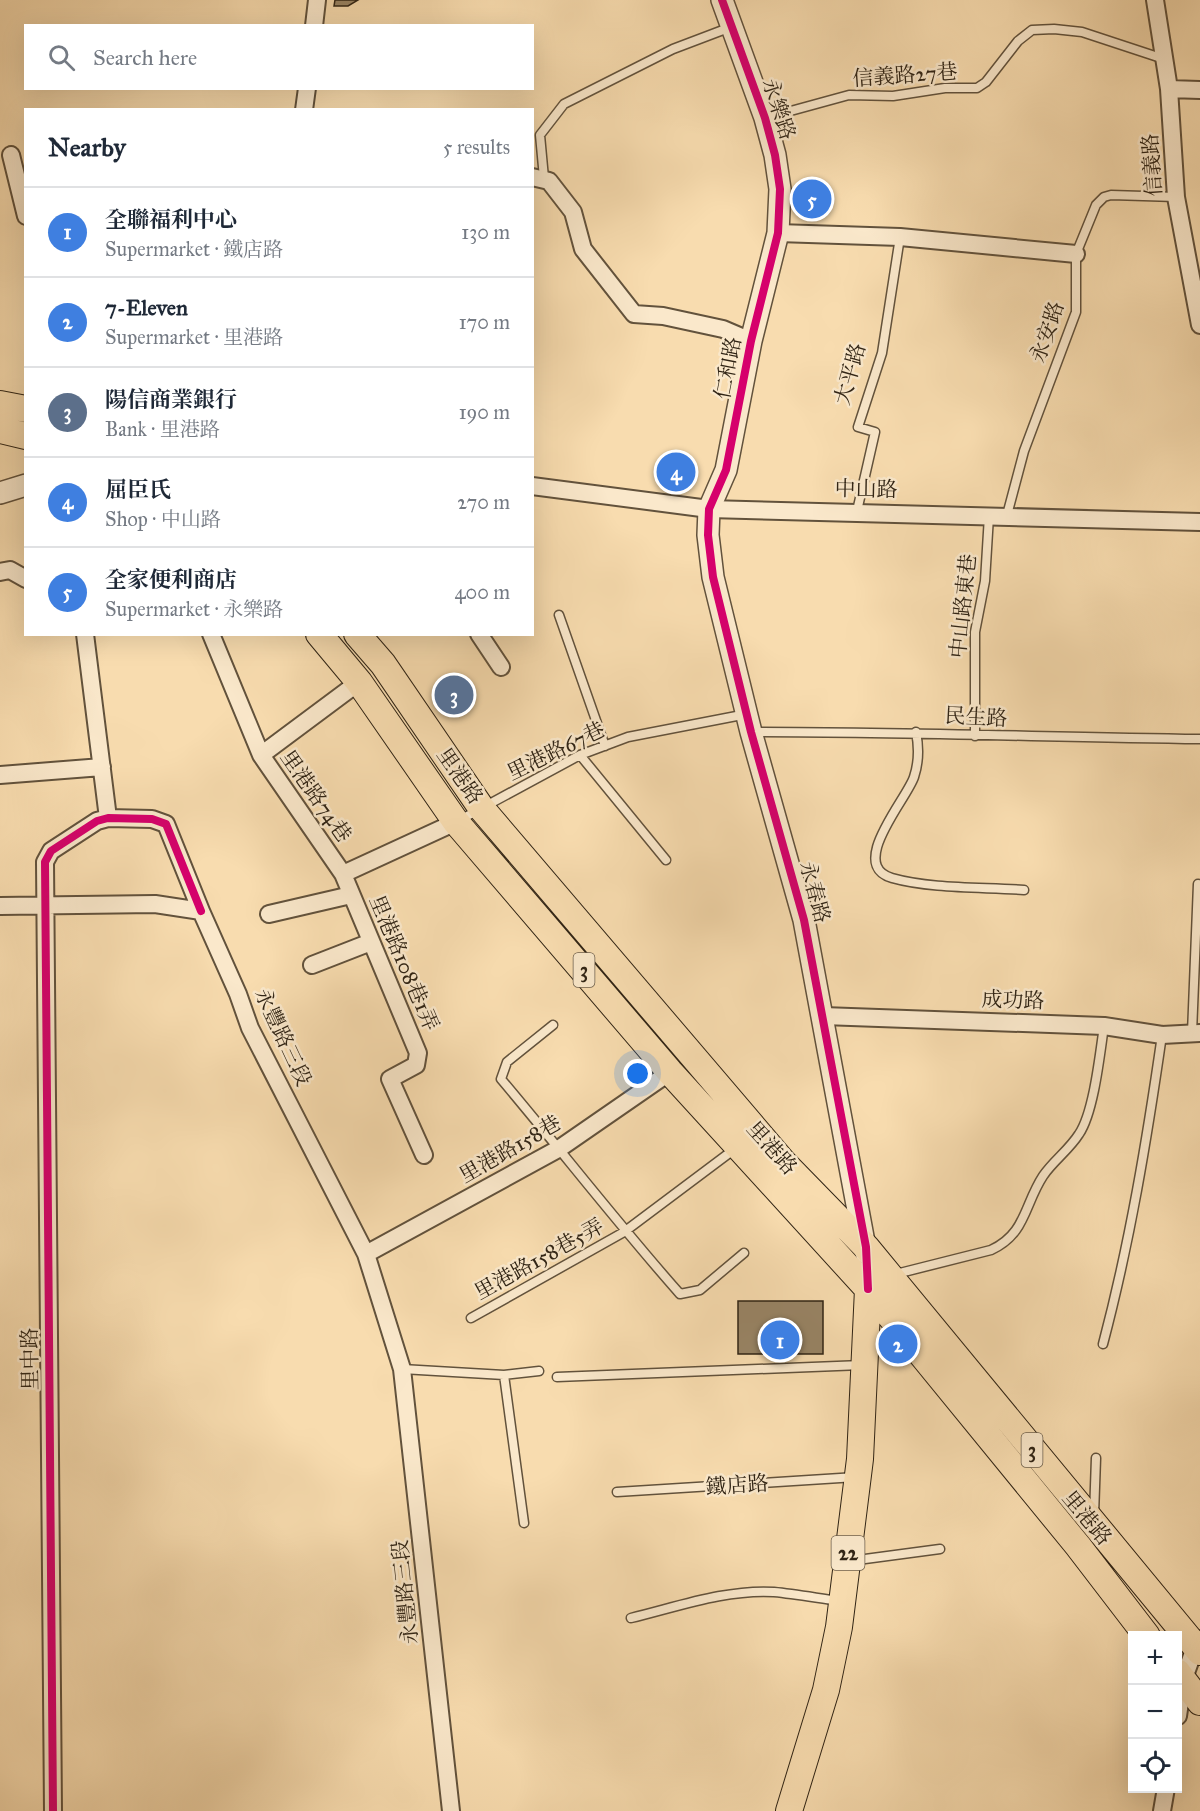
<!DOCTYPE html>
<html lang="en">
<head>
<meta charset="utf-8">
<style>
	:root { --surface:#fff; --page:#f6f6f7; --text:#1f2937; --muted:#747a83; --line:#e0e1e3; --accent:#8f2418 }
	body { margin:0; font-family:"IM FELL Great Primer","Noto Serif TC",serif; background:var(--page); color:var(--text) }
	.controls { position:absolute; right:18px; bottom:18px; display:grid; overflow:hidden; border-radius:0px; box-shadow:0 6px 24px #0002 }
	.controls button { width:54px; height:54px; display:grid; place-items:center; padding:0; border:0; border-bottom:2px solid var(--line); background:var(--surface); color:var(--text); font:30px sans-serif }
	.you { position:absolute; left:638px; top:1074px; width:21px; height:21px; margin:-15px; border:4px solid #fff; border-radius:50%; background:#1a73e8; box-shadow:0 0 0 9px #1a73e833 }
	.badge { display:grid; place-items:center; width:39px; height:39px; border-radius:50%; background:var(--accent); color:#fff; font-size:20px; font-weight:700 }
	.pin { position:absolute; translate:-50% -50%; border:3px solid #fff; box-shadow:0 2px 6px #0006 }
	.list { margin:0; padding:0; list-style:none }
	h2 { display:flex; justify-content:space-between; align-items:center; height:78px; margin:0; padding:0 24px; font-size:26px }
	h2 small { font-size:20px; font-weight:400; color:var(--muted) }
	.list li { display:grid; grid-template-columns:39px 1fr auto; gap:18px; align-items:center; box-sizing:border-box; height:90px; padding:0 24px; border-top:2px solid var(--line) }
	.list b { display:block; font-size:22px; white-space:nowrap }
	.list p { margin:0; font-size:20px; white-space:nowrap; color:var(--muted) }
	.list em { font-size:20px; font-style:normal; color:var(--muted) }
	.icon { flex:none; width:33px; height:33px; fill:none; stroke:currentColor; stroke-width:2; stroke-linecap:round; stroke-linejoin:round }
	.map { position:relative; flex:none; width:1200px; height:1811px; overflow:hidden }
	.search { position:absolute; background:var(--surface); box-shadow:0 6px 24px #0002; left:24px; top:24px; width:510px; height:66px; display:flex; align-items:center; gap:15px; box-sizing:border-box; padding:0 21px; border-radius:0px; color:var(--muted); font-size:22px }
	.panel { position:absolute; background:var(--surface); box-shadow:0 6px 24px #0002; left:24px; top:108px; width:510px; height:528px; border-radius:0px }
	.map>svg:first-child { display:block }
</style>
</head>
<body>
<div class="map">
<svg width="1200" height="1811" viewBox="0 0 1200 1811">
	<rect width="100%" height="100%" fill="#f8dcaf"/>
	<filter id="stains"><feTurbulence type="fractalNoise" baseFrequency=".00333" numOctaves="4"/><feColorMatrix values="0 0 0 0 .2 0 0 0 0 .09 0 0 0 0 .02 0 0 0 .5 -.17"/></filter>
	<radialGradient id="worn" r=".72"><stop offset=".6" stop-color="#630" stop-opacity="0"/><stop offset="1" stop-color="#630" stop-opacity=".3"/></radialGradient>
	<path fill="#988465" stroke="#302415" stroke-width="1.5" d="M 335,0 L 358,0 L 348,6 L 334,6 Z
		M 738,1301 L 823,1301 L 823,1354 L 738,1354 Z"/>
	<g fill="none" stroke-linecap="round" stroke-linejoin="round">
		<defs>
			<path id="service" d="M 765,118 L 849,95 L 893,96 L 945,88 L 977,88 L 986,82 L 1018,41 L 1032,30 L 1054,29 L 1082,32 L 1164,59
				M 544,178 L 540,135 L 564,104 L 673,49 L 731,27
				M 857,511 L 875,432 L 858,427 L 882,353 L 900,237
				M 1007,515 L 1024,451 L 1076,312 L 1076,254 L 1096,205 L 1104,197 L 1111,195 L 1176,197
				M 559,615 L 605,746
				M 751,732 C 901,732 1050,737 1200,739
				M 916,732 C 919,747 919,762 914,777 C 907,799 847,865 892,878 C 931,889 983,887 1024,890
				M 975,736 L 975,632 L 985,581 L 989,516
				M 580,755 L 666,860
				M 458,821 L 580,755 L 628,737 L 747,714
				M 553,1025 L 507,1062 L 501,1079 C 561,1150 618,1224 680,1294 L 700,1290 L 744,1253
				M 1192,1033 L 1198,884
				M 892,1275 L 991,1250 C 1026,1234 1024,1205 1043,1176 C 1053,1161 1069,1150 1079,1134 C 1094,1112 1100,1053 1104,1026
				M 471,1318 L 624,1232 L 736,1148
				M 1103,1344 C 1130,1242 1147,1139 1162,1035
				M 402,1369 L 504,1375 L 539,1371
				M 504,1375 L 524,1523
				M 557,1377 L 862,1365
				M 617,1492 L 856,1477
				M 1094,1515 L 1096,1458
				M 850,1561 L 940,1549
				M 631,1618 C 677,1607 726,1589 774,1592 C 795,1594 817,1598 839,1601"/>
			<path id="minor" d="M 1155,0 L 1169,89 L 1176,197 L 1200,325
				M 314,26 L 317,0
				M 1169,89 L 1200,90
				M 304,110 L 307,88
				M 11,155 L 26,216
				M 532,177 L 549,181 L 573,212 L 583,249 L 634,314 L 663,316 L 723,329 L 751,341
				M 778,233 L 900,237 L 1076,254
				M 532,486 L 709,509 L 1200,522
				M 0,572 L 10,570 L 26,579
				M 85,634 L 108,818
				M 211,634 L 261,755 L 343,874 L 418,1053 L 416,1065 L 390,1079 L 424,1155
				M 479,634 L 501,667
				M 261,755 L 359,682
				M 0,775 L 102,767
				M 343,874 L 456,822
				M 0,906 L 155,904 L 201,911 L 238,994 L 250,1028 L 366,1254 L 402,1369 L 451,1811
				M 269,914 L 351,895
				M 312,965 L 371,942
				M 823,1016 L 1104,1026 L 1162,1035 L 1200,1033
				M 366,1254 L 560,1148 L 670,1072
				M 1178,1716 L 1183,1681 L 1198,1639
				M 53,1811 L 45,862 L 51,851 L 97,821 L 108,818 L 152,819 L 166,824 L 201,911
				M 1162,1811 L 1166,1788"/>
			<path id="tertiary" d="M 722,0 L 765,118 L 775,155 L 780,189 L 778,233 L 751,341 L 726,470 L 709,509 L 708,535 L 713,577 L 751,732 L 804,920 L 866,1253
				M 0,493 L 26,485"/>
			<path id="primary" d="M 0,404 L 26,409
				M 0,430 L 26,436
				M 319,634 L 359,682 L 456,822 L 670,1072 L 868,1289 L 1078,1546 L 1147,1636
				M 357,634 L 383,664 L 482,809 L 784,1163 L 866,1247 L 1200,1652
				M 1178,1673 L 1200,1702
				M 789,1811 L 826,1690 L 839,1627 L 860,1459 L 868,1289"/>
		</defs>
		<use href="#service" stroke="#62523c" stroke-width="11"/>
		<use href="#minor" stroke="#62523c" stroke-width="20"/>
		<use href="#tertiary" stroke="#62523c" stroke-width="24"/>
		<use href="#primary" stroke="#302415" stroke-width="28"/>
		<use href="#service" stroke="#fae8cb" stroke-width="8"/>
		<use href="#minor" stroke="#fae8cb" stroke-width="16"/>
		<use href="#tertiary" stroke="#fae8cb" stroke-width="21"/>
		<use href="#primary" stroke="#f8dcaf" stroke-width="26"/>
		<defs>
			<path id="cycleway" d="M 722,0 L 765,118 L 775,155 L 780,189 L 778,233 L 751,341 L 726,470 L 709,509 L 708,535 L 713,577 L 751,732 L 804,920 L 866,1247 L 868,1289
				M 53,1811 L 45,862 L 51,851 L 97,821 L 108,818 L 152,819 L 166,824 L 201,911"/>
		</defs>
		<use href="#cycleway" stroke="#fae8cb" stroke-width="11"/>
		<use href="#cycleway" stroke="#d6006c" stroke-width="8"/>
	</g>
	<g text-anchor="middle" stroke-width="5" stroke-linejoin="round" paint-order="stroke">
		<g fill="#fae8cb" stroke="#6d5f4c" stroke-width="1.5">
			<rect x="573.5" y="953" width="21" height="34" rx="4.5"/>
			<rect x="1021.5" y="1433" width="21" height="34" rx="4.5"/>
			<rect x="831.5" y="1536" width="33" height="34" rx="4.5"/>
		</g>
		<g font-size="20" font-weight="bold" fill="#302415">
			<text x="584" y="977">3</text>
			<text x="1032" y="1457">3</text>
			<text x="848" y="1560">22</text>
		</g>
		<g font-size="21" fill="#302415" stroke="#fae8cb">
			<text transform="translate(905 75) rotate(-4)" y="7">信義路27巷</text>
			<text transform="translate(779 109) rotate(72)" y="7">永樂路</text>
			<text transform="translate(1152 165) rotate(-94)" y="7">信義路</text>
			<text transform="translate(1047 332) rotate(-71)" y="7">永安路</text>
			<text transform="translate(728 368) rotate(-79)" y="7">仁和路</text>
			<text transform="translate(850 374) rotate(-74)" y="7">大平路</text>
			<text transform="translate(866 489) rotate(1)" y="7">中山路</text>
			<text transform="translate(963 606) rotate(-84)" y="7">中山路東巷</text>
			<text transform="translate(976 717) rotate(3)" y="7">民生路</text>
			<text transform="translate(556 751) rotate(-26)" y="7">里港路67巷</text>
			<text transform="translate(460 776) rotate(55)" y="7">里港路</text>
			<text transform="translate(316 796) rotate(55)" y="7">里港路74巷</text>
			<text transform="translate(815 892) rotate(75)" y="7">永春路</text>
			<text transform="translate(404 963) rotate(67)" y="7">里港路108巷1弄</text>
			<text transform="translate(1013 1000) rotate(2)" y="7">成功路</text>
			<text transform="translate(283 1037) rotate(65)" y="7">永豐路三段</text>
			<text transform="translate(772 1148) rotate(48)" y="7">里港路</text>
			<text transform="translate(510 1149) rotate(-30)" y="7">里港路158巷</text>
			<text transform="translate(539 1259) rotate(-29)" y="7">里港路158巷5弄</text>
			<text transform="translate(30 1359) rotate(-91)" y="7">里中路</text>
			<text transform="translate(737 1485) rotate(-4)" y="7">鐵店路</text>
			<text transform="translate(1087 1518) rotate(50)" y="7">里港路</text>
			<text transform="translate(405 1592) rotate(-96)" y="7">永豐路三段</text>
		</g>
	</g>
	<rect width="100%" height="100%" filter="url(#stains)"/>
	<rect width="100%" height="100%" fill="url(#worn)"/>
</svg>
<div class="controls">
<button>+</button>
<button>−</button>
<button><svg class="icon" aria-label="locate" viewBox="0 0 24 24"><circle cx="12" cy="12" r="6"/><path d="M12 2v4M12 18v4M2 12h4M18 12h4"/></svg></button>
</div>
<div class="you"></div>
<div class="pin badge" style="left:780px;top:1340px;background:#3f7fe0">1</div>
<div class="pin badge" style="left:898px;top:1344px;background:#3f7fe0">2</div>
<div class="pin badge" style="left:454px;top:695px;background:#5c6f8a">3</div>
<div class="pin badge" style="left:676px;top:472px;background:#3f7fe0">4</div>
<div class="pin badge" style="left:812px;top:199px;background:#3f7fe0">5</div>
<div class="search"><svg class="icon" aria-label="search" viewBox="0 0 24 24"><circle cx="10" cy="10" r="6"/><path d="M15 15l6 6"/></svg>Search here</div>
<section class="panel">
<h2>Nearby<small>5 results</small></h2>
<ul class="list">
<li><span class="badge" style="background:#3f7fe0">1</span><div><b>全聯福利中心</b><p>Supermarket · 鐵店路</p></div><em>130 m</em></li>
<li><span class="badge" style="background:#3f7fe0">2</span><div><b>7-Eleven</b><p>Supermarket · 里港路</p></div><em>170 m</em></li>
<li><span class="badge" style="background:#5c6f8a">3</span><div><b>陽信商業銀行</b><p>Bank · 里港路</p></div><em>190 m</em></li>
<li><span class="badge" style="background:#3f7fe0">4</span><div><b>屈臣氏</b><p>Shop · 中山路</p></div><em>270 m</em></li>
<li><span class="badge" style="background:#3f7fe0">5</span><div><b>全家便利商店</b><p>Supermarket · 永樂路</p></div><em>400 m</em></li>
</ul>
</section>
</div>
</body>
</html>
